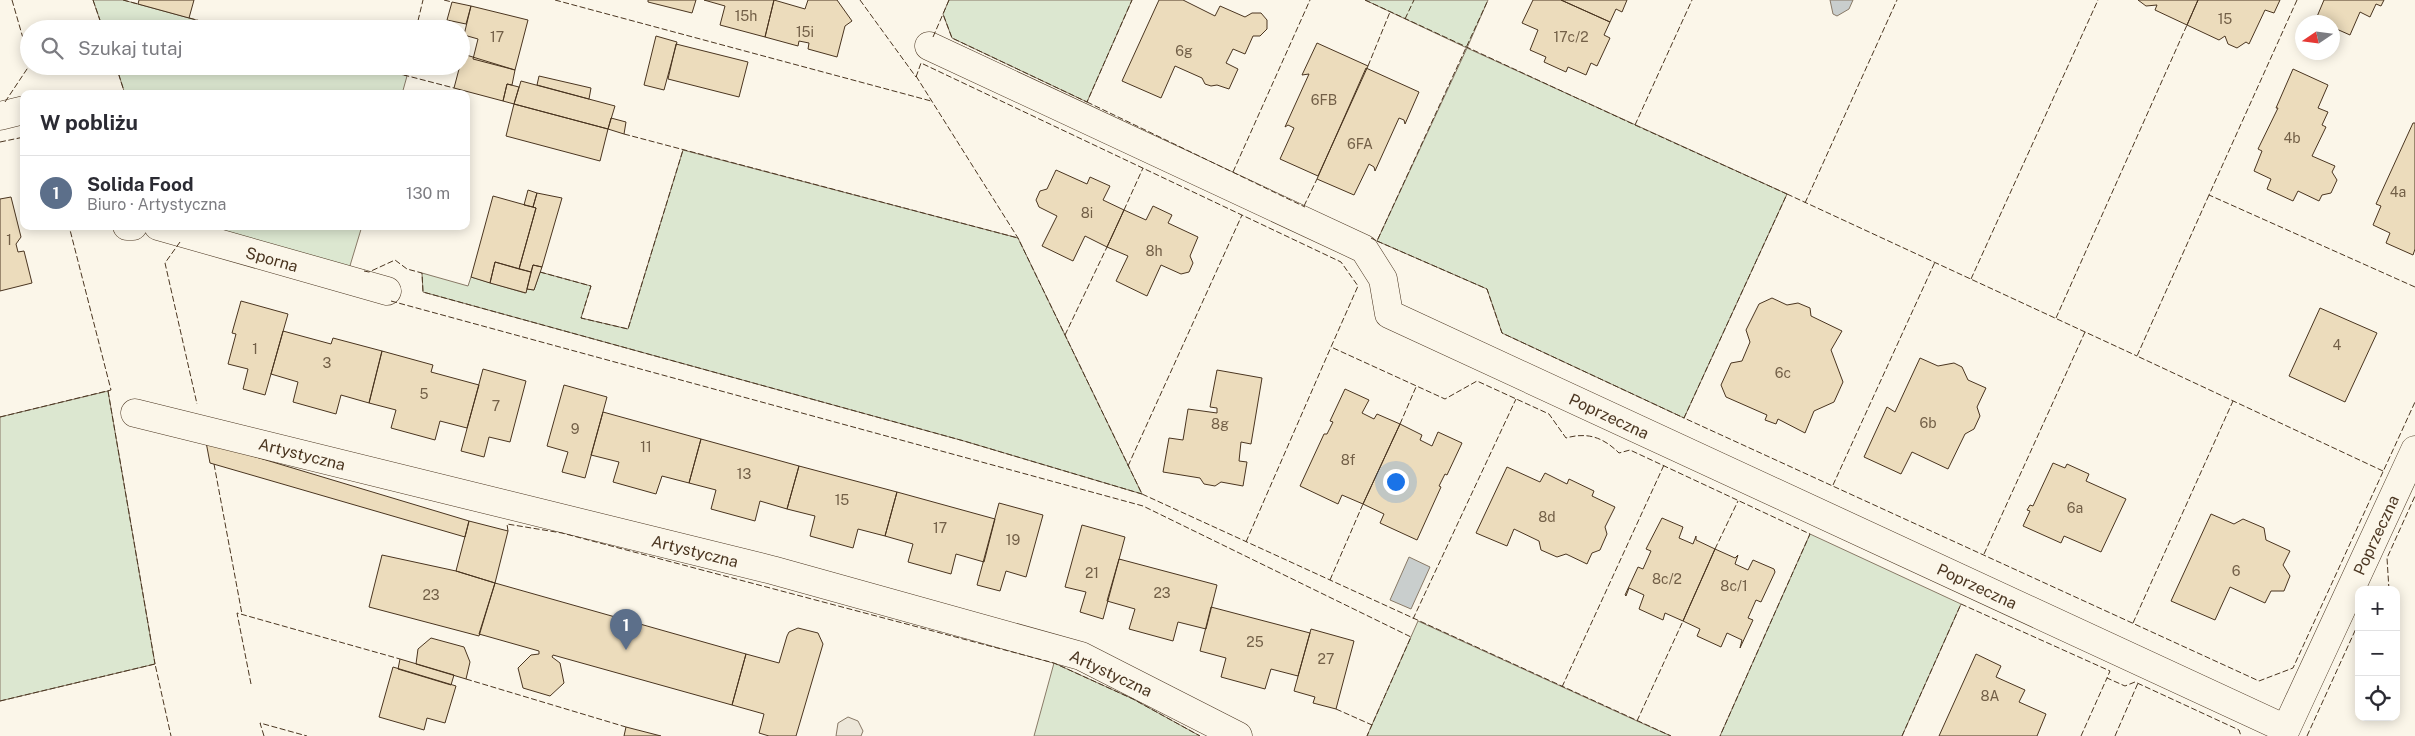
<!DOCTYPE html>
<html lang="pl">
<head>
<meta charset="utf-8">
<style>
	:root { --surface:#fff; --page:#f2f2f3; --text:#2b2b33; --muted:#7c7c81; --line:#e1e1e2; --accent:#c62828 }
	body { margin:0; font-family:"Public Sans",sans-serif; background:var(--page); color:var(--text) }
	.controls { position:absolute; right:15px; bottom:15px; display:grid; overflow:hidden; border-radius:10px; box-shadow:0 2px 12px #0003 }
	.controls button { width:45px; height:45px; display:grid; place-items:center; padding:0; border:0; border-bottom:1px solid var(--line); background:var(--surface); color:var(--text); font:25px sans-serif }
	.compass { position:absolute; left:2295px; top:15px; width:45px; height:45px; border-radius:50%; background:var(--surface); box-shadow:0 2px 12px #0003; rotate:257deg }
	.you { position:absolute; left:1395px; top:481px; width:18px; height:18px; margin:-12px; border:4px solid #fff; border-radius:50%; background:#1a73e8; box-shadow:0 0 0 8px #1a73e833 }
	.badge { display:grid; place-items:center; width:32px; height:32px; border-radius:50%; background:var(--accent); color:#fff; font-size:16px; font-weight:700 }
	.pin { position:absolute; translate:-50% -41px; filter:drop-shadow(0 1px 2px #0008) }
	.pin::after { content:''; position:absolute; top:26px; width:18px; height:15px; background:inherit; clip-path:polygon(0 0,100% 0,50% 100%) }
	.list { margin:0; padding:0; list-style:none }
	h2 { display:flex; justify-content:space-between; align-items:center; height:65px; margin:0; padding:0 20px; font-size:21px }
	h2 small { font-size:16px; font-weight:400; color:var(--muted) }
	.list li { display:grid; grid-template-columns:32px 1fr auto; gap:15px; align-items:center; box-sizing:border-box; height:75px; padding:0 20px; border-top:1px solid var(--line) }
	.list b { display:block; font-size:19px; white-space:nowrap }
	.list p { margin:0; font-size:16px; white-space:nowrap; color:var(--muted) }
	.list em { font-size:16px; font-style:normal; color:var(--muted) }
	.icon { flex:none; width:28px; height:28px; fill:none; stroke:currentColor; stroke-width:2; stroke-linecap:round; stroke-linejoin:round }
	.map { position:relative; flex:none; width:2415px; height:736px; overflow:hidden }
	.search { position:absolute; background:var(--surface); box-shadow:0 2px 12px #0003; left:20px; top:20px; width:450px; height:55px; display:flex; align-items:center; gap:12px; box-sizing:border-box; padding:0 18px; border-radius:28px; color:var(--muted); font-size:19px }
	.panel { position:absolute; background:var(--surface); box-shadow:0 2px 12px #0003; left:20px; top:90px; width:450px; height:140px; border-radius:10px }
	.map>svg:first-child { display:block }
</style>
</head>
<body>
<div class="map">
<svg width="2415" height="736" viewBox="0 0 2415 736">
	<rect width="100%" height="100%" fill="#fbf6e9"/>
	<path fill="#dce7d0" stroke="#887966" d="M 93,0 L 123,0 L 230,29 L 103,29 Z
		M 949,0 L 1132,0 L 1087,102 L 952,38 L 943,14 Z
		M 1365,0 L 1488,0 L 1467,48 L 1787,194 L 1684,418 L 1502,333 L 1487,289 L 1377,241 L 1467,48 Z
		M 116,66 L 371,66 L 407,76 L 402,94 L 125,94 Z
		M 683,150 L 1018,238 L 1142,494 L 964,441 L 423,292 L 422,273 L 468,286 L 471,277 L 525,293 L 527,289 L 534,290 L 540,272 L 591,286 L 581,318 L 628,329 Z
		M 190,226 L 362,226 L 349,269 Z
		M 108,391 L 155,664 L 0,701 L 0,417 Z
		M 1810,534 L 1961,604 L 1902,736 L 1720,736 Z
		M 1418,621 L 1637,721 L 1671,736 L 1367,736 Z
		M 1054,663 L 1133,699 L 1200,736 L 1034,736 Z"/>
	<path fill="#ede7d9" stroke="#887966" d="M 848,717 L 858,721 L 863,731 L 861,736 L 836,736 L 838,723 Z"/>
	<path fill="#c9cecd" stroke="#887966" d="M 1830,0 L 1853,0 L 1849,9 L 1837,16 L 1833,14 Z
		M 1409,557 L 1430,567 L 1411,609 L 1390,600 Z"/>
	<path fill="#ecdcbc" stroke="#4a3520" d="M 139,0 L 194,0 L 189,18 L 138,4 Z
		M 648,0 L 696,0 L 692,13 L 648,2 Z
		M 704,0 L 774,0 L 765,37 L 720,25 L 725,6 Z
		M 774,0 L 805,9 L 808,0 L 837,0 L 852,21 L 845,26 L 837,57 L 808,49 L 809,43 L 799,41 L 798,46 L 765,37 Z
		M 1159,0 L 1183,0 L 1215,16 L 1220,6 L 1245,17 L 1252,13 L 1261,13 L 1267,20 L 1267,29 L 1260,36 L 1253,36 L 1245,54 L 1233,49 L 1226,63 L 1238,69 L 1229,89 L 1217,85 L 1211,86 L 1205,84 L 1202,78 L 1175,66 L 1161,98 L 1122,81 Z
		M 1533,0 L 1561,0 L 1610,22 L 1604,35 L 1610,38 L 1597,66 L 1591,63 L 1586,75 L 1568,67 L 1566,72 L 1544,62 L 1546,57 L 1530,50 L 1538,30 L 1522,23 Z
		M 1561,0 L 1627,0 L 1622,12 L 1616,9 L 1610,22 Z
		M 2138,0 L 2198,0 L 2187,25 L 2155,10 L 2157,5 L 2146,6 Z
		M 2198,0 L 2280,0 L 2274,13 L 2265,10 L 2249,44 L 2246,42 L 2237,48 L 2228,44 L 2225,36 L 2219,40 L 2187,25 Z
		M 2324,0 L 2384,0 L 2381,6 L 2376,4 L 2370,17 L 2360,12 L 2350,35 L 2332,27 L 2332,22 L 2323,22 L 2316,19 Z
		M 452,2 L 471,6 L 466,24 L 447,20 Z
		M 471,6 L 528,20 L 515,70 L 473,59 L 478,39 L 464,35 Z
		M 656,36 L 677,42 L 664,90 L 644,85 Z
		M 1317,43 L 1368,66 L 1318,176 L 1280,159 L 1294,128 L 1288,125 L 1285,127 L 1309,74 L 1302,75 Z
		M 676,44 L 748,62 L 739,97 L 668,79 Z
		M 463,54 L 515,70 L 512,85 L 507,84 L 503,101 L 454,88 Z
		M 1366,68 L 1419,92 L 1405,124 L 1404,120 L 1399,118 L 1375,171 L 1374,167 L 1369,164 L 1354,195 L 1317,179 Z
		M 2293,69 L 2328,85 L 2318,108 L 2328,112 L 2322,125 L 2326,127 L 2312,156 L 2335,166 L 2332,172 L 2337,180 L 2331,193 L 2322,195 L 2319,201 L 2298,191 L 2293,201 L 2267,189 L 2271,179 L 2254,171 L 2262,151 L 2258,149 L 2278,108 L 2276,108 Z
		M 539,76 L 591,88 L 589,99 L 537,85 Z
		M 521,81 L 615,106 L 608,129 L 514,104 Z
		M 507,84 L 519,87 L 514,104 L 503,101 Z
		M 514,104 L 608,129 L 600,161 L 506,136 Z
		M 611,118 L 626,122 L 624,134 L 608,129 Z
		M 2413,123 L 2415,123 L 2415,249 L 2413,255 L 2386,243 L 2390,233 L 2373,225 L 2381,206 L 2376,204 Z
		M 1056,170 L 1087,184 L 1090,177 L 1110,186 L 1103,200 L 1124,210 L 1107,247 L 1085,236 L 1073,261 L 1042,246 L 1057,216 L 1039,207 L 1036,200 L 1040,191 L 1047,189 Z
		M 528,190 L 537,193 L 533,207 L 524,205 Z
		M 537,193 L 562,198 L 542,267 L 533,265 L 531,272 L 519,269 L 536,208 L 533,207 Z
		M 493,196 L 536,208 L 519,269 L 495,262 L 490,283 L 471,277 Z
		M 11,197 L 21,237 L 16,244 L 18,252 L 24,251 L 32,283 L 0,291 L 0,199 Z
		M 1153,206 L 1172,215 L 1168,223 L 1198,237 L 1190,256 L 1193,263 L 1189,272 L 1181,274 L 1161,265 L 1147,296 L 1116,281 L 1128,256 L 1107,247 L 1124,210 L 1146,220 Z
		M 495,262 L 531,272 L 526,293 L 490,283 Z
		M 533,265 L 542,267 L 534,290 L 527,289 Z
		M 1772,298 L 1787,305 L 1798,303 L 1810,308 L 1811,316 L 1842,331 L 1831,350 L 1843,382 L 1834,402 L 1814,411 L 1805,433 L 1778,419 L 1776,424 L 1765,420 L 1767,415 L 1726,397 L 1721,385 L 1731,363 L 1742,361 L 1750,342 L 1746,330 L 1759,304 Z
		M 241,301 L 288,314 L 265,395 L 243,389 L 248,369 L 228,364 L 236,334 L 232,333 Z
		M 2320,308 L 2377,333 L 2345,402 L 2289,376 Z
		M 283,331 L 331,344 L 333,338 L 382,351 L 369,403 L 341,395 L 336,414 L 293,402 L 298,382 L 271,374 Z
		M 382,351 L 433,365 L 431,372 L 479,385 L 467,428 L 440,421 L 435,440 L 391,428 L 396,410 L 369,403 Z
		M 1920,358 L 1938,366 L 1954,363 L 1962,367 L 1968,380 L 1986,388 L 1977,407 L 1980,416 L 1974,429 L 1965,434 L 1948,469 L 1912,452 L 1901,474 L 1864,457 L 1887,407 L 1895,412 Z
		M 483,369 L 526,381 L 510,442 L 489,437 L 484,457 L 461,451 Z
		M 1217,370 L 1262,378 L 1251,444 L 1241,442 L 1239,461 L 1247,462 L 1243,486 L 1221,482 L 1215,486 L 1204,484 L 1200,478 L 1163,472 L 1169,438 L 1183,440 L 1188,409 L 1217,413 L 1217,408 L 1210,407 Z
		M 564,385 L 607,397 L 585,478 L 562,472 L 568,452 L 547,446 Z
		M 1345,389 L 1369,400 L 1362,413 L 1374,419 L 1377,414 L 1400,424 L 1363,504 L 1342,495 L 1338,504 L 1300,486 L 1324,434 L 1327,434 L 1333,422 L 1330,421 Z
		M 603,412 L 701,439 L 689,483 L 662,476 L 656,494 L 613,482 L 619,462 L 591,455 Z
		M 1400,424 L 1422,435 L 1420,440 L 1432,446 L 1438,432 L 1462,443 L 1447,475 L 1445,474 L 1439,486 L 1441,487 L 1417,540 L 1380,523 L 1384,514 L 1363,504 Z
		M 701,439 L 799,466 L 787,509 L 760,501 L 755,521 L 711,509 L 716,490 L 689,483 Z
		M 206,442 L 469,521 L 465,537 L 210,463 Z
		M 2053,463 L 2065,468 L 2067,464 L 2089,474 L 2086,481 L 2126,499 L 2101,552 L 2064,536 L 2061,543 L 2023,526 L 2030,511 L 2027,510 L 2030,505 L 2033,506 Z
		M 799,466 L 897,492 L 885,536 L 858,529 L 853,548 L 810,536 L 815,516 L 787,509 Z
		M 1507,467 L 1540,482 L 1545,473 L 1567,484 L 1569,479 L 1594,491 L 1592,496 L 1615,507 L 1605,527 L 1607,534 L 1600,550 L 1592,553 L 1587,564 L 1566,554 L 1557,557 L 1541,550 L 1539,541 L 1514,529 L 1507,546 L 1476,533 Z
		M 897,492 L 995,519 L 984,562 L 956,554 L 951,574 L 908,562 L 913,544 L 885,536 Z
		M 999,503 L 1043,515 L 1026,577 L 1006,571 L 1000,591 L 977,585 Z
		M 2211,514 L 2234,524 L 2243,519 L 2264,528 L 2266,540 L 2290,551 L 2283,565 L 2290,576 L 2284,591 L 2271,591 L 2265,603 L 2230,587 L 2215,620 L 2171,601 Z
		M 1662,518 L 1683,527 L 1679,538 L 1693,544 L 1696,536 L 1696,540 L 1715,549 L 1683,621 L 1665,613 L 1663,620 L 1639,609 L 1644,595 L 1629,588 L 1626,596 L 1625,595 L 1638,567 L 1643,569 L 1651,551 L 1646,549 Z
		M 469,521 L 508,531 L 495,583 L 456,571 Z
		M 1082,525 L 1125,537 L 1103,619 L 1080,612 L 1086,592 L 1065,587 Z
		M 1715,549 L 1735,558 L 1738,555 L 1735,564 L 1748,570 L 1753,560 L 1774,569 L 1775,572 L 1761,602 L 1756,600 L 1748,618 L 1753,620 L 1740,648 L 1742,640 L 1727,633 L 1721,647 L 1697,636 L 1700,629 L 1683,621 Z
		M 382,555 L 456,571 L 495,583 L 479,636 L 369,607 Z
		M 1119,559 L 1217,585 L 1206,629 L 1178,622 L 1173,641 L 1129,629 L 1135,609 L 1107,601 Z
		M 495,583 L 746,654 L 732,705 L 553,655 L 552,657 L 560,663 L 564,683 L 550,696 L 523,688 L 518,668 L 531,655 L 539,654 L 539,651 L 479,634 Z
		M 1211,607 L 1310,633 L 1298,676 L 1271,669 L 1265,689 L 1221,677 L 1226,658 L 1200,651 Z
		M 798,628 L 818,633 L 823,644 L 796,736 L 769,736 L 759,733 L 764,714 L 732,705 L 746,654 L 779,663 L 787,636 L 789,632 Z
		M 1311,629 L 1354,641 L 1336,709 L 1313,703 L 1315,697 L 1294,691 Z
		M 431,638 L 464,647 L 470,662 L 466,679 L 416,664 L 418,649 Z
		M 1976,654 L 2001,666 L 1996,677 L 2025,690 L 2019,702 L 2046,714 L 2037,736 L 1939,736 Z
		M 400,659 L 454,675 L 451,685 L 398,669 Z
		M 393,667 L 456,686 L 445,723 L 427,718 L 424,730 L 379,717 Z
		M 626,727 L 661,736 L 624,736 Z"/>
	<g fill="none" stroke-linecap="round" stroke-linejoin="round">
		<defs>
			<path id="minor" d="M 929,46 L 1364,249 L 1383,279 L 1389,314 L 2286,729 L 2415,450
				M 0,116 L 24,110
				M 127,226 L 133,226
				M 158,226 L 387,291
				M 135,413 L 772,570 L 1081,656 L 1238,736"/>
		</defs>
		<use href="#minor" stroke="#4a3520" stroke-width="29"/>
		<use href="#minor" stroke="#fbf6e9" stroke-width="28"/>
		<path stroke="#4a3520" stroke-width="1" stroke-dasharray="6 2.5" stroke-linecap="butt" d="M 12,0 L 29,59
			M 93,0 L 103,29
			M 123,0 L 138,4
			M 444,0 L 452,2
			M 555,0 L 931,101
			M 860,0 L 916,77
			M 949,0 L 943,14 L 952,38 L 1087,102 L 1132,0
			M 1365,0 L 1635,125 L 1692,0
			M 2297,0 L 2209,195 L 2415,287
			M 189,18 L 230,29
			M 1405,19 L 1414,0
			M 416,29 L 423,0
			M 933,37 L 943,14
			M 116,66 L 125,94
			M 371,66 L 404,75
			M 406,66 L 404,75 L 454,88
			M 1368,66 L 1390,12
			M 916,76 L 1018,238 L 1142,494 L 1671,736
			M 916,77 L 921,63 L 1341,262 L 1358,286 L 1331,347 L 1445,399 L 1477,381 L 1549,414 L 1566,438 C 1587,432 1603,437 1619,453 L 1630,450 L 1810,534 L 1720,736
			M 5,102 L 29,66
			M 1087,102 L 1305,207
			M 1635,125 L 1787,194 L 1684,418 L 2259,681 L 2293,668 L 2415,402
			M 624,134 L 1018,238
			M 0,142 L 24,137
			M 1233,172 L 1310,0
			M 1787,194 L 2137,356
			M 2209,195 L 2137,356 L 2383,471
			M 1805,203 L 1897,0
			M 1304,206 L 1317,179
			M 1124,210 L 1143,168
			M 1371,238 L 1377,241 L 1488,0
			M 1377,241 L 1487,289 L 1502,333 L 1684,418
			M 180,242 L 165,263 L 197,404
			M 364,271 L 369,272 L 395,260 L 407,269 L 422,273 L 423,292 L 964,441 L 1142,494
			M 540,272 L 591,286 L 581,318 L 628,329 L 683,150
			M 1971,279 L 2098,0
			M 391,301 L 1143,506 L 1411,637 L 1367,736
			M 2056,318 L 2187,25
			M 1065,335 L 1107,247
			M 108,391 L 155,664
			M 0,417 L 111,390 L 69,226
			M 1400,424 L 1416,387
			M 214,464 L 242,614
			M 1128,466 L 1242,215
			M 1833,485 L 1935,262
			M 508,531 L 507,524 L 562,533 L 1054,663 L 1133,699 L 1200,736
			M 1246,542 L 1331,347
			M 1715,549 L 1738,501
			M 1984,554 L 2085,332
			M 1330,580 L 1363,504
			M 2389,590 L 2387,558 L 2415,496
			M 1413,619 L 1516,399
			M 2133,623 L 2233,401
			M 466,679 L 626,727
			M 251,684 L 237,613 L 400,659
			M 1562,687 L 1664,465
			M 0,701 L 155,664 L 171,736
			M 1336,709 L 1372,725
			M 1637,721 L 1683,621
			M 264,736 L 260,723 L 307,736
			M 1902,736 L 1961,604 L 2110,671 L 2107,678 L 2125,686 L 2135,682 L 2239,730 L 2241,736
			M 2081,736 L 2107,678
			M 2115,736 L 2138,683
			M 2307,736 L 2359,622"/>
	</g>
	<g text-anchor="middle" stroke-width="4" stroke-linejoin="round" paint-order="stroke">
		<g font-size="14" fill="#725f47">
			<text x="746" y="21">15h</text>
			<text x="2225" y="24">15</text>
			<text x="805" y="37">15i</text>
			<text x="497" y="42">17</text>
			<text x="1571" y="42">17c/2</text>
			<text x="1184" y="56">6g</text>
			<text x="1324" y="105">6FB</text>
			<text x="2292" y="143">4b</text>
			<text x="1360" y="149">6FA</text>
			<text x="2398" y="197">4a</text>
			<text x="1087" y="218">8i</text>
			<text x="9" y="245">1</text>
			<text x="1154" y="256">8h</text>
			<text x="2337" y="350">4</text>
			<text x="255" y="354">1</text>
			<text x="327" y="368">3</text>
			<text x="1783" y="378">6c</text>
			<text x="424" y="399">5</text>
			<text x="496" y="411">7</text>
			<text x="1928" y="428">6b</text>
			<text x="1220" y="429">8g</text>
			<text x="575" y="434">9</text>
			<text x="646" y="452">11</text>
			<text x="1348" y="465">8f</text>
			<text x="744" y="479">13</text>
			<text x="842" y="505">15</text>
			<text x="2075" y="513">6a</text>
			<text x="1547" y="522">8d</text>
			<text x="940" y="533">17</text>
			<text x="1013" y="545">19</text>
			<text x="2236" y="576">6</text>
			<text x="1092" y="578">21</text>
			<text x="1667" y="584">8c/2</text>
			<text x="1734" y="591">8c/1</text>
			<text x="1162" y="598">23</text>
			<text x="431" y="600">23</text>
			<text x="1255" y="647">25</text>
			<text x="1326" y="664">27</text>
			<text x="1990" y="701">8A</text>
		</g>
		<g font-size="16" fill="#4a3520" stroke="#fbf6e9">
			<text transform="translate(272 259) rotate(16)" y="6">Sporna</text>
			<text transform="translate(1609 416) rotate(25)" y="6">Poprzeczna</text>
			<text transform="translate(302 454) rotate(14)" y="6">Artystyczna</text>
			<text transform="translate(2376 535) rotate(-65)" y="6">Poprzeczna</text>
			<text transform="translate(695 551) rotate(14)" y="6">Artystyczna</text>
			<text transform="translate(1977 586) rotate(25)" y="6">Poprzeczna</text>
			<text transform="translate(1111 673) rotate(25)" y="6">Artystyczna</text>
		</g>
	</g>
</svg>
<div class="controls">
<button>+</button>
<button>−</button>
<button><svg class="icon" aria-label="locate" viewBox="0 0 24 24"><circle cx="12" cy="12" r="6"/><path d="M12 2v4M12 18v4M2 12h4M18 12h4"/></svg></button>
</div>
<svg class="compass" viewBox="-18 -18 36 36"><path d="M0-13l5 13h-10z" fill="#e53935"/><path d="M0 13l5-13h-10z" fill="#7c7c81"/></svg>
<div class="you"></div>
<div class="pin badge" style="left:626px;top:650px;background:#5c6f8a">1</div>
<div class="search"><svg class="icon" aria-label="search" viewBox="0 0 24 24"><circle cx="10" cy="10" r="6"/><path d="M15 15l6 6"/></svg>Szukaj tutaj</div>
<section class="panel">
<h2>W pobliżu<small></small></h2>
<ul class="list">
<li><span class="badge" style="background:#5c6f8a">1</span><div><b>Solida Food</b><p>Biuro · Artystyczna</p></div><em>130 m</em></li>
</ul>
</section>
</div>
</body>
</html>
